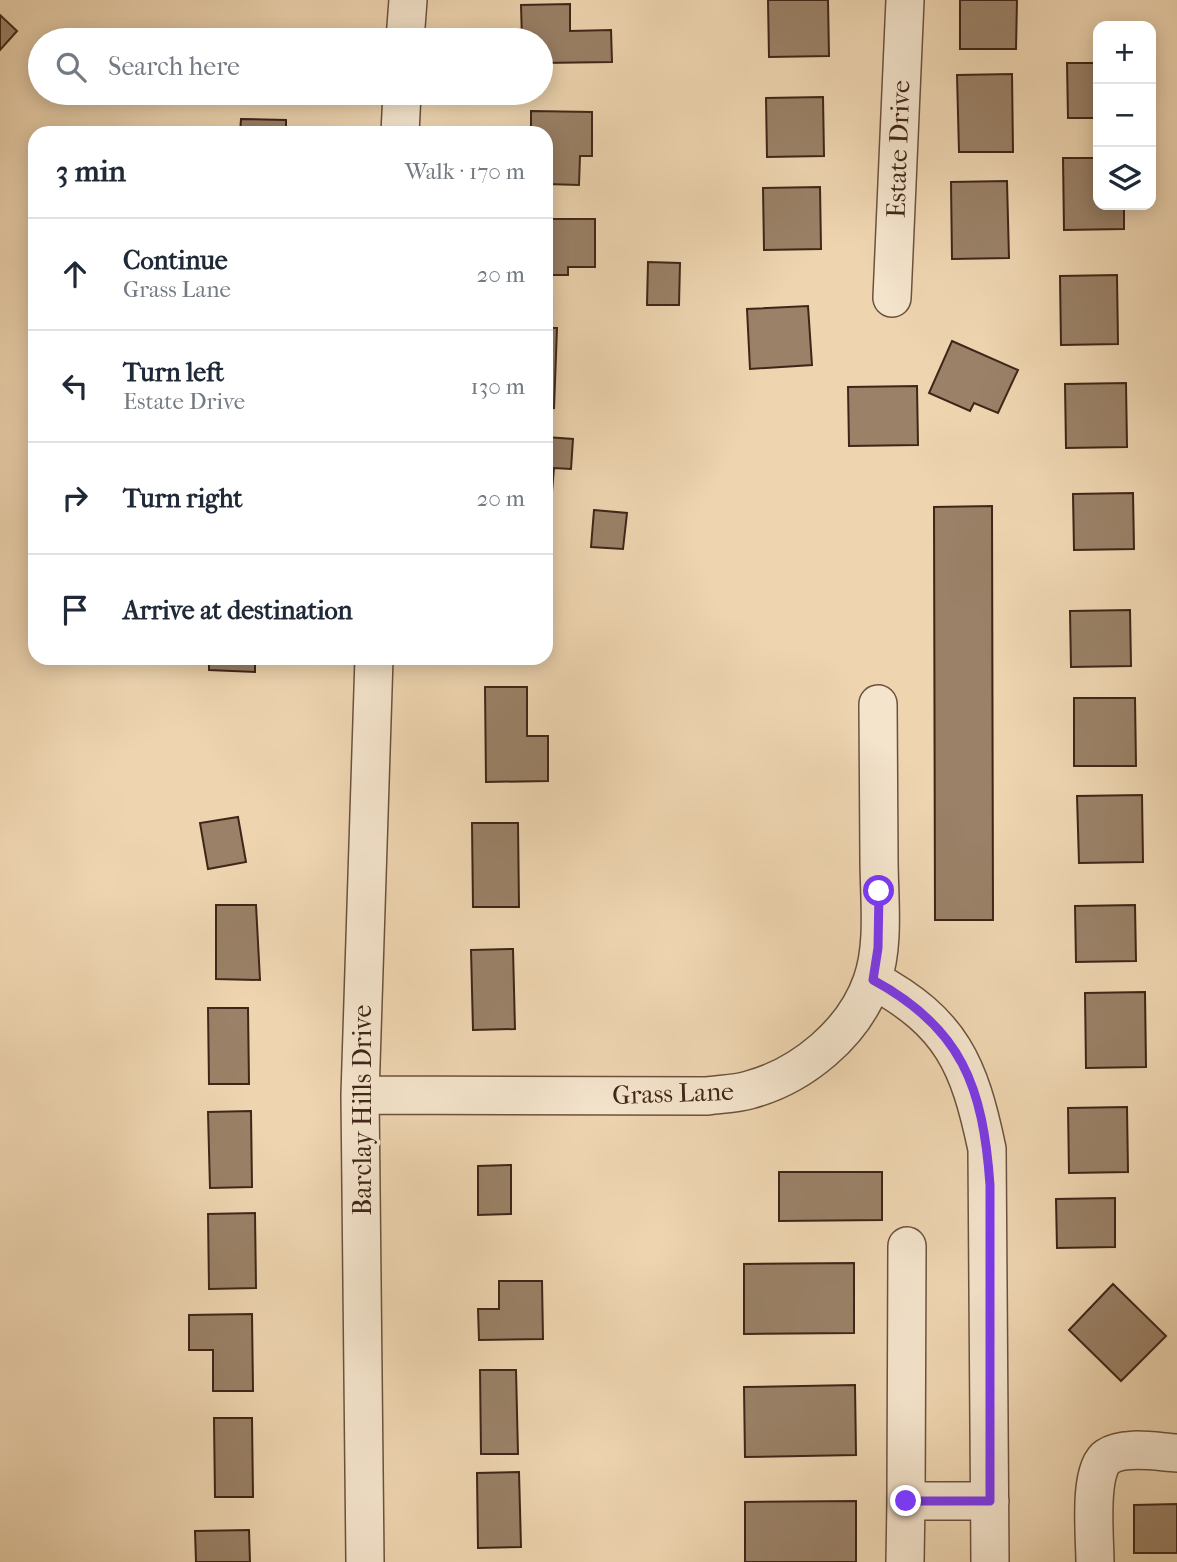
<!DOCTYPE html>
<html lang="en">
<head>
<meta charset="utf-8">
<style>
	:root { --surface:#fff; --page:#f2f2f3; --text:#1f2937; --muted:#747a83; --line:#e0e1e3 }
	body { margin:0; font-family:"IM FELL French Canon",serif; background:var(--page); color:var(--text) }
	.controls { position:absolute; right:21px; top:21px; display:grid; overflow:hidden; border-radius:14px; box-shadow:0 4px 18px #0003 }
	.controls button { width:63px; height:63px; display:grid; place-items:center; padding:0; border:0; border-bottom:2px solid var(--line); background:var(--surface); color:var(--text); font:35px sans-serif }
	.stop { position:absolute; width:21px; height:21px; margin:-16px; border:5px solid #7c3aed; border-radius:50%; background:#fff }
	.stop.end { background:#7c3aed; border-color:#fff; box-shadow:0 2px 7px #0008 }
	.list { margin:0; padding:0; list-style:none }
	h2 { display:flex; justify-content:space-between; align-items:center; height:91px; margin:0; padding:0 28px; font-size:30px }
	h2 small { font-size:23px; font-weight:400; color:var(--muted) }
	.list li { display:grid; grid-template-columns:46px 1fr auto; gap:21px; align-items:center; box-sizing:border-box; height:112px; padding:0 28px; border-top:2px solid var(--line) }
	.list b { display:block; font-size:26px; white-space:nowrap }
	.list p { margin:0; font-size:23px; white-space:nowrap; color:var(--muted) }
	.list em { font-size:23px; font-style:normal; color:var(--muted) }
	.icon { flex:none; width:38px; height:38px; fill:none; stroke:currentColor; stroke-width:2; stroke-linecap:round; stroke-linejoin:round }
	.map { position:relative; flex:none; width:1177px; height:1562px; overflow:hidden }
	.search { position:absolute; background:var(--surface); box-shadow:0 4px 18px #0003; left:28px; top:28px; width:525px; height:77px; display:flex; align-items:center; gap:18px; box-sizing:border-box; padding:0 24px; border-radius:38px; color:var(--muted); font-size:26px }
	.panel { position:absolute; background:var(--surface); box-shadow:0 4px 18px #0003; left:28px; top:126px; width:525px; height:539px; border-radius:21px }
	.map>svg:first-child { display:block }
</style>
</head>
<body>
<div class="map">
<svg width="1177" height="1562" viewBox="0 0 1177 1562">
	<rect width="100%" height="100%" fill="#eed5b0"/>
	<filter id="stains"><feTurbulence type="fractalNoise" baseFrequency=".00286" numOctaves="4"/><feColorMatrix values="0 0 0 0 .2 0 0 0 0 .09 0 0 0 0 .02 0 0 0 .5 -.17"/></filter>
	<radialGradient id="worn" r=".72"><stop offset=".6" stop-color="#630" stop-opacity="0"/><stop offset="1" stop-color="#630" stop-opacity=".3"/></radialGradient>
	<path fill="#9a8167" stroke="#3f2618" stroke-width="2" d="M 768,0 L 828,0 L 829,56 L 769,57 Z
		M 960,0 L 1017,0 L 1016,49 L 960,49 Z
		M 570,4 L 570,31 L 611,30 L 612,62 L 541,63 L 541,40 L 522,40 L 521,5 Z
		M 0,15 L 17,31 L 0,50 Z
		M 274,30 L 274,40 L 226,40 L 225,31 Z
		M 1067,63 L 1098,63 L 1098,118 L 1068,118 Z
		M 1012,74 L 1013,152 L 959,152 L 957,75 Z
		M 823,97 L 824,156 L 767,157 L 766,98 Z
		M 531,111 L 592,112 L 592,156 L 580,156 L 579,185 L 546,184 L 546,133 L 531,133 Z
		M 241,119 L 286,120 L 286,133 L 240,133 Z
		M 1063,158 L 1098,158 L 1098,205 L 1124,205 L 1124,229 L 1064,230 Z
		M 1007,181 L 1009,258 L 952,259 L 951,182 Z
		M 820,187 L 821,249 L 764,250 L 763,188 Z
		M 546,219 L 595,219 L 595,267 L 568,267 L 568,275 L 546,275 Z
		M 648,262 L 680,263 L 679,305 L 647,305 Z
		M 1117,275 L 1118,344 L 1061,345 L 1060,276 Z
		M 808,306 L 812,365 L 750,369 L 747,309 Z
		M 546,328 L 557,328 L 554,408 L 546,407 Z
		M 952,341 L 1018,370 L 998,413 L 974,403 L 970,411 L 929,393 Z
		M 1126,383 L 1127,447 L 1066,448 L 1065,384 Z
		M 917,386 L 918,445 L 849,446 L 848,387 Z
		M 546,437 L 573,439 L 571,469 L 554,468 L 548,538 Z
		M 1133,493 L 1134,549 L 1074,550 L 1073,494 Z
		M 992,506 L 993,920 L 935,920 L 934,507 Z
		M 594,510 L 627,513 L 623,549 L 591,547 Z
		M 547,593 L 548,628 L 546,628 L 546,594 Z
		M 1130,610 L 1131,666 L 1071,667 L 1070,611 Z
		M 209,658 L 255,658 L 255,672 L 209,670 Z
		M 485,687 L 527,687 L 527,736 L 548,736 L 548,781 L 486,782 Z
		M 1074,698 L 1135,698 L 1136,766 L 1074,766 Z
		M 1142,795 L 1143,862 L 1079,863 L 1077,796 Z
		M 238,817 L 246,862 L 208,869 L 200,823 Z
		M 472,823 L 518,823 L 519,907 L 473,907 Z
		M 216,905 L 256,905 L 260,980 L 216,979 Z
		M 1135,905 L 1136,961 L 1076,962 L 1075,906 Z
		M 513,949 L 515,1029 L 473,1030 L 471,950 Z
		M 1145,992 L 1146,1067 L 1086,1068 L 1085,993 Z
		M 208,1008 L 248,1008 L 249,1084 L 209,1084 Z
		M 1127,1107 L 1128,1172 L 1069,1173 L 1068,1108 Z
		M 251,1111 L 252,1187 L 210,1188 L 208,1112 Z
		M 511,1165 L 511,1214 L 478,1215 L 478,1166 Z
		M 779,1172 L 882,1172 L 882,1220 L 779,1221 Z
		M 1115,1198 L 1115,1247 L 1057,1248 L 1056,1199 Z
		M 255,1213 L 256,1288 L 209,1289 L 208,1214 Z
		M 854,1263 L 854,1333 L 744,1334 L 744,1264 Z
		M 499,1281 L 542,1281 L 543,1339 L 479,1340 L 478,1309 L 499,1309 Z
		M 1113,1284 L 1166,1336 L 1121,1381 L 1069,1330 Z
		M 252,1314 L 253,1391 L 213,1391 L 213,1350 L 189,1350 L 189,1315 Z
		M 480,1370 L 516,1370 L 518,1454 L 481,1454 Z
		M 855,1385 L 856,1455 L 745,1457 L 744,1387 Z
		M 214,1418 L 252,1418 L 253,1497 L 215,1497 Z
		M 519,1472 L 521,1547 L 478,1548 L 477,1473 Z
		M 856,1501 L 856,1562 L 745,1562 L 745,1502 Z
		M 1177,1504 L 1177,1553 L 1134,1553 L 1134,1505 Z
		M 249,1530 L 250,1562 L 196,1562 L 195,1531 Z"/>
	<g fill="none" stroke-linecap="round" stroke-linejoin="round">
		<defs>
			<path id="minor" d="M 405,40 L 408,0
				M 400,133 L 402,93
				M 892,298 L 905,0
				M 873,980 C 952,1023 969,1064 987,1149 L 990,1562
				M 360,1095 L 707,1096 C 720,1094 736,1094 749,1090 C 802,1076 854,1033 872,981 C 885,945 879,897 879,859 C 879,807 878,756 878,704
				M 907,1246 L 906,1501 L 990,1501
				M 365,1562 L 360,1095 L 374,658
				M 905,1562 L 906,1501
				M 1095,1562 C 1095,1539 1088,1470 1107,1457 C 1124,1445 1158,1452 1177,1453"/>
		</defs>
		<use href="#minor" stroke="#6b523e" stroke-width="40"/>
		<use href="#minor" stroke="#f4e4cc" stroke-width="37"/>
	</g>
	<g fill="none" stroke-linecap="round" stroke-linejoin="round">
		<path stroke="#7c3aed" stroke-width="9" d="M 879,891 L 878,948 L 873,980 C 962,1028 983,1087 990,1185 L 990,1501 L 906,1501"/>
	</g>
	<g text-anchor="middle" stroke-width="7" stroke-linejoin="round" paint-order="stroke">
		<g font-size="26" fill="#3f2618" stroke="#f4e4cc">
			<text transform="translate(898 149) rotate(-88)" y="9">Estate Drive</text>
			<text transform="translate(673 1093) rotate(-2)" y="9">Grass Lane</text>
			<text transform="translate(362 1110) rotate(-90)" y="9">Barclay Hills Drive</text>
		</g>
	</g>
	<rect width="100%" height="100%" filter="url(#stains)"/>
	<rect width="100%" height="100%" fill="url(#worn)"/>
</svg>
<div class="controls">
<button>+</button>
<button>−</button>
<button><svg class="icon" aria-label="layers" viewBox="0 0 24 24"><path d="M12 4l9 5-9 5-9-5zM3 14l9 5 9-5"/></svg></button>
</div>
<div class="stop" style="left:879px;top:891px"></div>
<div class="stop end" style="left:906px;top:1501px"></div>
<div class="search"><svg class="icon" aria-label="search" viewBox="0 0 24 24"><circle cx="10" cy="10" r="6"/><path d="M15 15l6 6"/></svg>Search here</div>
<section class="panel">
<h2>3 min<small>Walk · 170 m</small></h2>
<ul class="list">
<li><svg class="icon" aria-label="ahead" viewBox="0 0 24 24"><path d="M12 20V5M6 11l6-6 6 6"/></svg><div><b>Continue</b><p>Grass Lane</p></div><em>20 m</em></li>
<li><svg class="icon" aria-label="left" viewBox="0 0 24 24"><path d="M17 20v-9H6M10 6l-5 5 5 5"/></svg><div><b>Turn left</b><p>Estate Drive</p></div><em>130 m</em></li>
<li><svg class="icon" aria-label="right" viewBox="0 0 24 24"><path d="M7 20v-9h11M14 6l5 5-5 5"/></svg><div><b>Turn right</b></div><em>20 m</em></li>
<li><svg class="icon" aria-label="arrive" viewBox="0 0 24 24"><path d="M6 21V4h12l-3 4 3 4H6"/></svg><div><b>Arrive at destination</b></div></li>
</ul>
</section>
</div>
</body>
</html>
